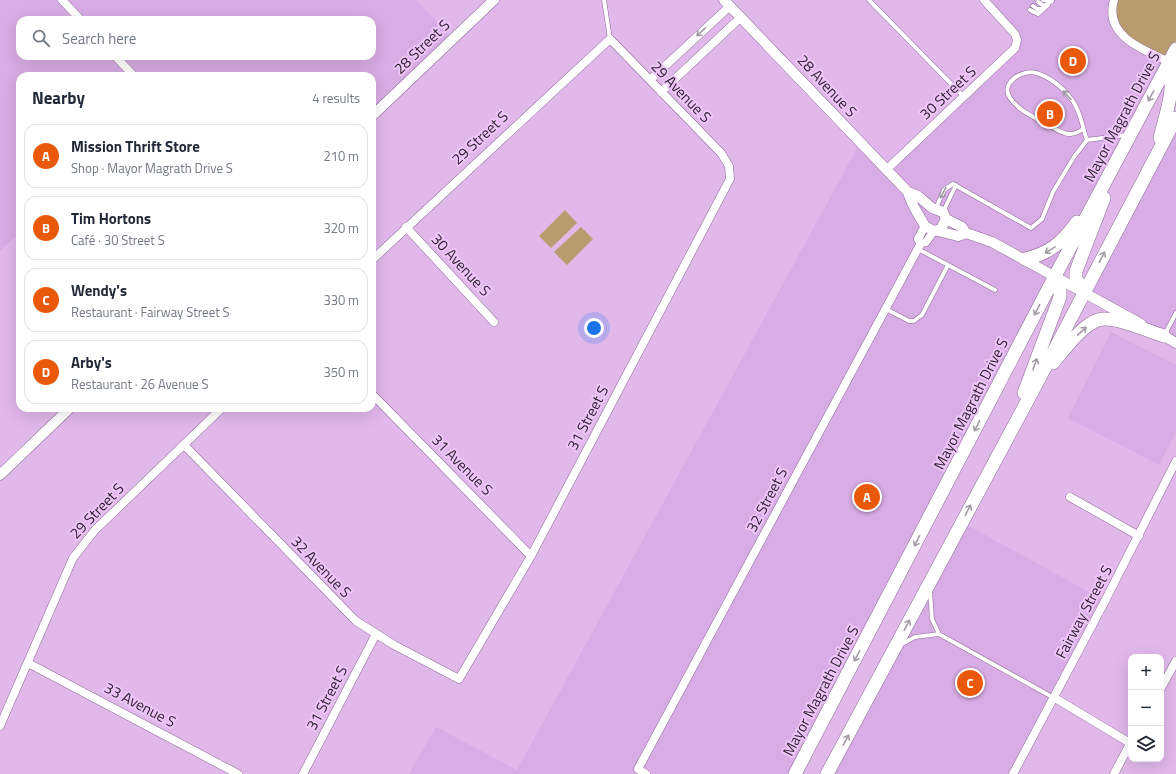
<!DOCTYPE html>
<html lang="en">
<head>
<meta charset="utf-8">
<style>
	:root { --surface:#fff; --page:#f2f2f3; --text:#1f2937; --muted:#747a83; --line:#e0e1e3; --accent:#ea580c }
	body { margin:0; font-family:"Titillium Web",sans-serif; background:var(--page); color:var(--text) }
	.controls { position:absolute; right:12px; bottom:12px; display:grid; overflow:hidden; border-radius:8px; box-shadow:0 4px 16px #0002 }
	.controls button { width:36px; height:36px; display:grid; place-items:center; padding:0; border:0; border-bottom:1px solid var(--line); background:var(--surface); color:var(--text); font:20px sans-serif }
	.you { position:absolute; left:594px; top:328px; width:14px; height:14px; margin:-10px; border:3px solid #fff; border-radius:50%; background:#1a73e8; box-shadow:0 0 0 6px #1a73e833 }
	.badge { display:grid; place-items:center; width:26px; height:26px; border-radius:50%; background:var(--accent); color:#fff; font-size:13px; font-weight:700 }
	.pin { position:absolute; translate:-50% -50%; border:2px solid #fff; box-shadow:0 1px 4px #0006 }
	.list { margin:0; padding:0; list-style:none }
	h2 { display:flex; justify-content:space-between; align-items:center; height:52px; margin:0; padding:0 16px; font-size:17px }
	h2 small { font-size:13px; font-weight:400; color:var(--muted) }
	.list li { display:grid; grid-template-columns:26px 1fr auto; gap:12px; align-items:center; box-sizing:border-box; height:64px; margin:0 8px 8px; padding:0 8px; border:1px solid var(--line); border-radius:12px }
	.list b { display:block; font-size:15px; white-space:nowrap }
	.list p { margin:0; font-size:13px; white-space:nowrap; color:var(--muted) }
	.list em { font-size:13px; font-style:normal; color:var(--muted) }
	.icon { flex:none; width:22px; height:22px; fill:none; stroke:currentColor; stroke-width:2; stroke-linecap:round; stroke-linejoin:round }
	.map { position:relative; flex:none; width:1176px; height:774px; overflow:hidden }
	.search { position:absolute; background:var(--surface); box-shadow:0 4px 16px #0002; left:16px; top:16px; width:360px; height:44px; display:flex; align-items:center; gap:10px; box-sizing:border-box; padding:0 14px; border-radius:12px; color:var(--muted); font-size:15px }
	.panel { position:absolute; background:var(--surface); box-shadow:0 4px 16px #0002; left:16px; top:72px; width:360px; height:340px; border-radius:12px }
	.map>svg:first-child { display:block }
</style>
</head>
<body>
<div class="map">
<svg width="1176" height="774" viewBox="0 0 1176 774">
	<rect width="100%" height="100%" fill="#e0b8ea"/>
	<path fill="#d8ace4" fill-rule="evenodd" d="M 0,0 L 416,0 L 453,39 L 372,116 L 372,76 L 20,76 L 20,232 L 0,251 ZM 20,20 L 372,20 L 372,56 L 20,56 Z
		M 983,0 L 1114,0 L 1169,62 L 794,774 L 409,774 L 436,727 L 517,770 L 860,143 L 886,169 L 1009,56 L 1017,40 Z
		M 1176,119 L 1176,343 L 1084,292 Z
		M 1111,332 L 1176,365 L 1176,432 L 1159,465 L 1068,418 Z
		M 962,522 L 1105,601 L 1013,774 L 827,774 Z"/>
	<path fill="#b99c6e" d="M 1114,0 L 1176,0 L 1176,49 L 1169,62 L 1140,49 L 1117,28 Z
		M 565,210 L 577,223 L 551,248 L 539,236 Z
		M 581,227 L 593,239 L 567,265 L 554,252 Z"/>
	<g fill="none" stroke-linecap="round" stroke-linejoin="round">
		<defs>
			<path id="service" d="M 604,0 L 610,39
				M 869,0 L 964,97
				M 1043,0 L 1051,1
				M 1038,2 L 1044,6 L 1052,1
				M 1033,6 L 1037,9 L 1043,9
				M 1030,10 L 1038,14 L 1048,5
				M 1083,129 C 1070,139 1060,132 1047,124 C 1035,118 1018,110 1010,98 C 1000,83 1022,69 1036,73 C 1050,77 1063,88 1072,100 C 1081,111 1082,127 1087,140
				M 936,208 L 944,190 L 953,184 L 1031,228 L 1042,219 L 1053,192 L 1074,157 L 1087,140 L 1126,135
				M 943,212 L 956,185
				M 918,249 L 995,290
				M 886,309 L 909,321 L 914,321 L 922,315 L 948,265
				M 1165,334 L 1176,313
				M 930,592 L 932,619 L 939,634 L 1054,698
				M 902,644 L 915,637 L 939,634"/>
			<path id="minor" d="M 62,0 L 81,20
				M 1114,0 C 1103,37 1146,51 1172,63
				M 115,56 L 134,76
				M 650,80 L 730,6
				M 661,92 L 741,17
				M 886,170 L 1015,48 L 1017,40 L 1015,34 L 984,0
				M 406,227 L 494,322
				M 921,243 L 918,239 L 925,226
				M 372,394 L 531,556
				M 185,446 L 356,621 L 394,645 L 459,679 L 531,556 L 730,179 L 729,166 L 721,153 L 610,39 L 372,260
				M 1070,497 L 1139,536
				M 28,663 L 238,774
				M 1161,688 L 1176,661
				M 1055,698 L 1130,743
				M 0,726 L 73,558 L 95,530 L 222,408
				M 303,774 L 376,634
				M 646,774 L 638,769 L 921,243 L 926,242 L 934,231
				M 1013,774 L 1105,601 L 1176,461
				M 1114,774 L 1131,742"/>
			<path id="tertiary" d="M 724,0 L 908,192 L 918,196 L 932,208 L 943,212 L 946,219 L 941,229 L 934,231 L 925,226 C 919,215 911,205 908,192
				M 372,116 L 494,0
				M 946,219 L 962,227 L 966,233
				M 938,231 L 958,236 L 966,233 L 992,242 L 1141,324
				M 1159,333 L 1176,343
				M 0,475 L 70,408"/>
			<path id="primary" d="M 1160,138 C 1166,113 1176,88 1169,62
				M 1025,259 C 1050,253 1062,243 1077,222
				M 1084,292 L 1076,279 L 1076,271 L 1104,198
				M 1053,363 C 1064,350 1082,325 1098,320 C 1114,315 1147,331 1164,336
				M 1024,393 L 1060,297 L 1060,286 L 1055,276
				M 795,774 L 1055,276 L 1176,49
				M 827,774 L 1038,381 L 1176,118"/>
		</defs>
		<use href="#service" stroke="#8d6997" stroke-width="5"/>
		<use href="#minor" stroke="#8d6997" stroke-width="9"/>
		<use href="#tertiary" stroke="#8d6997" stroke-width="11"/>
		<use href="#primary" stroke="#8d6997" stroke-width="14"/>
		<use href="#service" stroke="#fff" stroke-width="4"/>
		<use href="#minor" stroke="#fff" stroke-width="8"/>
		<use href="#tertiary" stroke="#fff" stroke-width="10"/>
		<use href="#primary" stroke="#fff" stroke-width="13"/>
	</g>
	<defs><path id="oneway-shaft" d="M-6 0H5M1.5-3L5.5 0L1.5 3" fill="none" stroke-width="1.6" stroke-linecap="round" stroke-linejoin="round"/></defs>
	<g stroke="#a39ca5">
		<use href="#oneway-shaft" transform="translate(701 32) rotate(137)"/>
		<use href="#oneway-shaft" transform="translate(1067 95) rotate(-132)"/>
		<use href="#oneway-shaft" transform="translate(1151 96) rotate(118)"/>
		<use href="#oneway-shaft" transform="translate(943 193) rotate(118)"/>
		<use href="#oneway-shaft" transform="translate(1050 250) rotate(149)"/>
		<use href="#oneway-shaft" transform="translate(1102 257) rotate(-62)"/>
		<use href="#oneway-shaft" transform="translate(1037 310) rotate(117)"/>
		<use href="#oneway-shaft" transform="translate(1082 331) rotate(-43)"/>
		<use href="#oneway-shaft" transform="translate(1035 364) rotate(-70)"/>
		<use href="#oneway-shaft" transform="translate(977 426) rotate(117)"/>
		<use href="#oneway-shaft" transform="translate(968 510) rotate(-62)"/>
		<use href="#oneway-shaft" transform="translate(917 541) rotate(117)"/>
		<use href="#oneway-shaft" transform="translate(907 625) rotate(-62)"/>
		<use href="#oneway-shaft" transform="translate(857 656) rotate(118)"/>
		<use href="#oneway-shaft" transform="translate(846 740) rotate(-62)"/>
	</g>
	<g text-anchor="middle" stroke-width="4" stroke-linejoin="round" paint-order="stroke">
		<g font-size="15" fill="#322336" stroke="#edc5f8">
			<text transform="translate(422 47) rotate(-44)" y="5">28 Street S</text>
			<text transform="translate(827 86) rotate(47)" y="5">28 Avenue S</text>
			<text transform="translate(681 92) rotate(46)" y="5">29 Avenue S</text>
			<text transform="translate(948 93) rotate(-43)" y="5">30 Street S</text>
			<text transform="translate(1122 117) rotate(-62)" y="5">Mayor Magrath Drive S</text>
			<text transform="translate(480 138) rotate(-43)" y="5">29 Street S</text>
			<text transform="translate(461 265) rotate(47)" y="5">30 Avenue S</text>
			<text transform="translate(971 404) rotate(-63)" y="5">Mayor Magrath Drive S</text>
			<text transform="translate(588 418) rotate(-62)" y="5">31 Street S</text>
			<text transform="translate(462 465) rotate(45)" y="5">31 Avenue S</text>
			<text transform="translate(767 500) rotate(-62)" y="5">32 Street S</text>
			<text transform="translate(97 511) rotate(-46)" y="5">29 Street S</text>
			<text transform="translate(321 567) rotate(46)" y="5">32 Avenue S</text>
			<text transform="translate(1084 612) rotate(-62)" y="5">Fairway Street S</text>
			<text transform="translate(821 691) rotate(-62)" y="5">Mayor Magrath Drive S</text>
			<text transform="translate(327 698) rotate(-62)" y="5">31 Street S</text>
			<text transform="translate(140 705) rotate(28)" y="5">33 Avenue S</text>
		</g>
	</g>
</svg>
<div class="controls">
<button>+</button>
<button>−</button>
<button><svg class="icon" aria-label="layers" viewBox="0 0 24 24"><path d="M12 4l9 5-9 5-9-5zM3 14l9 5 9-5"/></svg></button>
</div>
<div class="you"></div>
<div class="pin badge" style="left:867px;top:497px">A</div>
<div class="pin badge" style="left:1050px;top:114px">B</div>
<div class="pin badge" style="left:970px;top:683px">C</div>
<div class="pin badge" style="left:1073px;top:61px">D</div>
<div class="search"><svg class="icon" aria-label="search" viewBox="0 0 24 24"><circle cx="10" cy="10" r="6"/><path d="M15 15l6 6"/></svg>Search here</div>
<section class="panel">
<h2>Nearby<small>4 results</small></h2>
<ul class="list">
<li><span class="badge">A</span><div><b>Mission Thrift Store</b><p>Shop · Mayor Magrath Drive S</p></div><em>210 m</em></li>
<li><span class="badge">B</span><div><b>Tim Hortons</b><p>Café · 30 Street S</p></div><em>320 m</em></li>
<li><span class="badge">C</span><div><b>Wendy's</b><p>Restaurant · Fairway Street S</p></div><em>330 m</em></li>
<li><span class="badge">D</span><div><b>Arby's</b><p>Restaurant · 26 Avenue S</p></div><em>350 m</em></li>
</ul>
</section>
</div>
</body>
</html>
